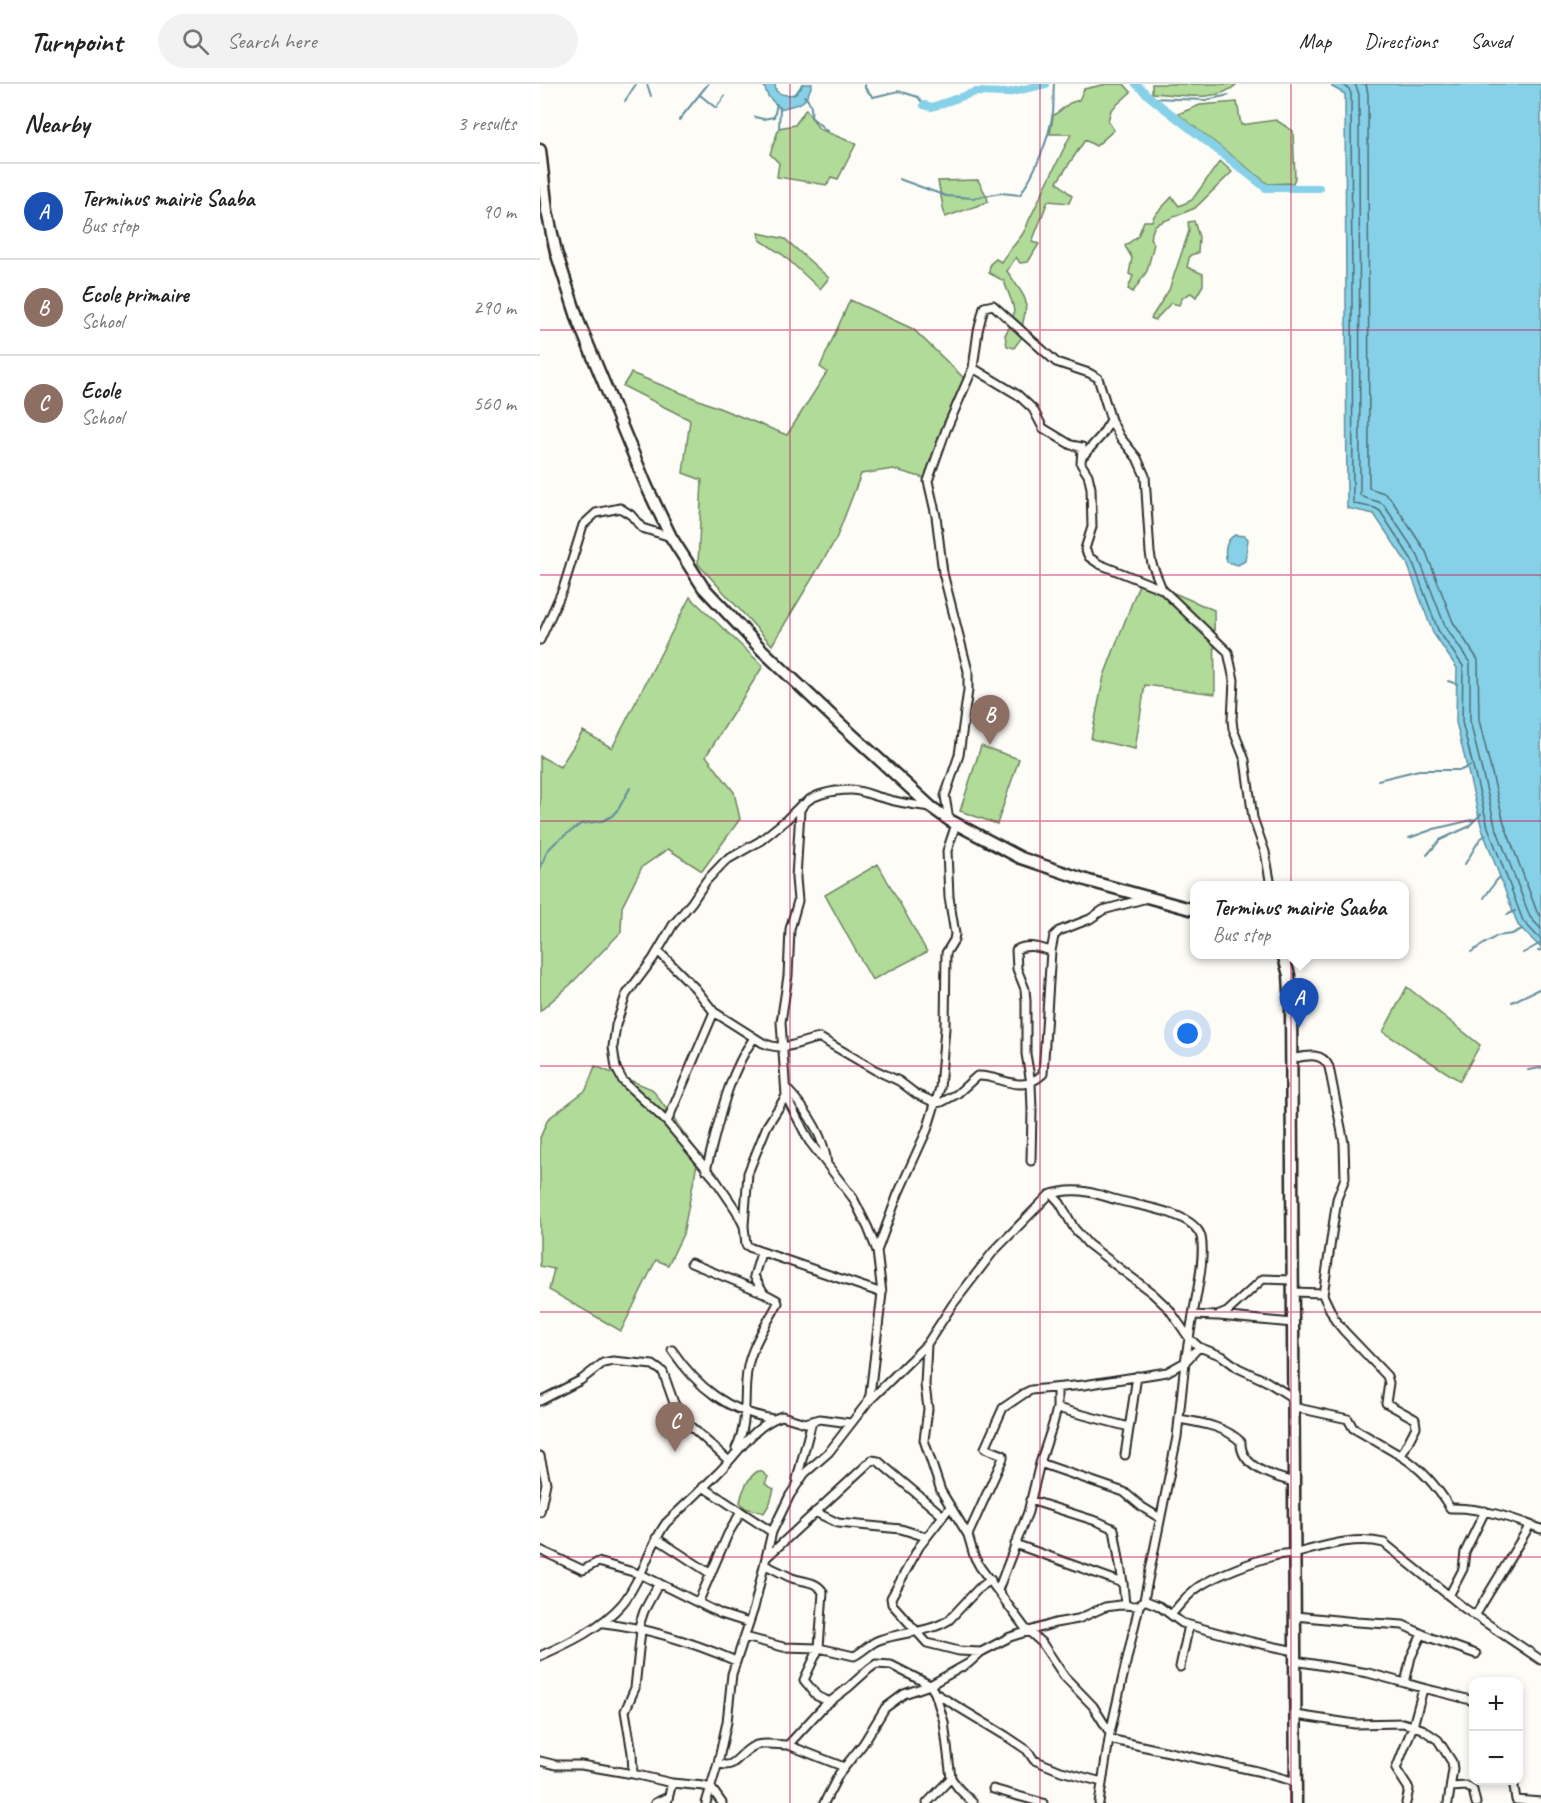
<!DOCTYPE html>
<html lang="en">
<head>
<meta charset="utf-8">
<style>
	:root { --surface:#fff; --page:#f2f2f2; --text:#222; --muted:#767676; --line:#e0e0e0; --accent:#d93025 }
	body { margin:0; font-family:Caveat,sans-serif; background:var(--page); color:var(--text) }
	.controls { position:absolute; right:18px; bottom:18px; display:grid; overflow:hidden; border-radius:12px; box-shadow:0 3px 9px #0003 }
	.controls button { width:54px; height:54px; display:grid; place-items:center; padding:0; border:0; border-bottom:2px solid var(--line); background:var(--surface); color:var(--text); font:30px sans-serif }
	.you { position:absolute; left:648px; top:950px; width:21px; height:21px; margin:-15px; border:4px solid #fff; border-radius:50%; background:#1a73e8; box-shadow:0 0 0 9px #1a73e833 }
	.badge { display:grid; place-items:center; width:39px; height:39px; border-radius:50%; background:var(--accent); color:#fff; font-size:20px; font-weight:700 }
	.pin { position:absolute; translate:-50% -50px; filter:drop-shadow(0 2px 3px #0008) }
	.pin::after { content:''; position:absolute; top:32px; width:21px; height:18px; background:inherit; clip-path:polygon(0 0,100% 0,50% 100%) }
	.popup { position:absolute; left:650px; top:797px; width:219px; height:78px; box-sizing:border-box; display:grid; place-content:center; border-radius:12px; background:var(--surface); filter:drop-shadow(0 2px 4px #0005); font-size:20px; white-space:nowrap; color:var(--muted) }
	.popup b { font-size:22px; color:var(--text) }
	.popup::after { content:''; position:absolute; left:50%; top:100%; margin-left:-12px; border:12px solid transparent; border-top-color:var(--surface) }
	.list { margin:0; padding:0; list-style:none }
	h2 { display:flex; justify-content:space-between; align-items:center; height:78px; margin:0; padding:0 24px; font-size:26px }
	h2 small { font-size:20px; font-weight:400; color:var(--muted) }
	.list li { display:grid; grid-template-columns:39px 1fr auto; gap:18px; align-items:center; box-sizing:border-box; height:96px; padding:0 24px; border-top:2px solid var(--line) }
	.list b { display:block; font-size:22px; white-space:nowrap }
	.list p { margin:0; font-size:20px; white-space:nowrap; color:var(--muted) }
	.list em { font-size:20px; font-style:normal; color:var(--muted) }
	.icon { flex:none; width:33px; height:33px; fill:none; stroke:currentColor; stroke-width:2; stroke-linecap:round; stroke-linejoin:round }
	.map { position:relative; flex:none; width:1001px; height:1719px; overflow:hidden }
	header { display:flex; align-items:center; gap:36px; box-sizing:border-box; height:84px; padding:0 30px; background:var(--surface); border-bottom:2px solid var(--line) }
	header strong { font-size:28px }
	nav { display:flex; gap:33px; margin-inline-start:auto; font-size:21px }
	.search { width:420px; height:54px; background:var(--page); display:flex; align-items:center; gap:15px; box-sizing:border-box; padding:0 21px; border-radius:33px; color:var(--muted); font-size:22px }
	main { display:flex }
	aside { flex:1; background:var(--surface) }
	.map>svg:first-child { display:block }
</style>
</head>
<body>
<header>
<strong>Turnpoint</strong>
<div class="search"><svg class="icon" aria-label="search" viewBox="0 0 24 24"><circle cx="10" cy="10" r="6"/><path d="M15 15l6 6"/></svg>Search here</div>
<nav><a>Map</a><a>Directions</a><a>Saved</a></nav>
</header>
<main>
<aside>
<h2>Nearby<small>3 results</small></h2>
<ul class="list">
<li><span class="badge" style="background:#1a4fb4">A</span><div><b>Terminus mairie Saaba</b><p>Bus stop</p></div><em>90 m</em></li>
<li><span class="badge" style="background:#8d6e63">B</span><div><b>Ecole primaire</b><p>School</p></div><em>290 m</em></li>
<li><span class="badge" style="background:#8d6e63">C</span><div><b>Ecole</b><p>School</p></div><em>560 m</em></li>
</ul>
</aside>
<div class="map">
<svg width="1001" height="1719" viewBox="0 0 1001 1719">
	<rect width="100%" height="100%" fill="#fdfcf7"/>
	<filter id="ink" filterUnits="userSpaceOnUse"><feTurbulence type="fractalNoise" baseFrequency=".0167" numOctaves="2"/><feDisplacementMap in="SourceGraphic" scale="12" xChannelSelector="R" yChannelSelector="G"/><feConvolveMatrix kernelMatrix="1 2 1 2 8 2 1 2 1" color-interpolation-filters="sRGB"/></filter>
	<g filter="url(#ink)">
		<path fill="#b1db99" stroke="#6e8362" stroke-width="1.5" d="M 567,0 L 584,0 L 591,8 L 571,26 L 568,37 L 574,46 L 556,62 L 545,56 L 517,98 L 532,112 L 529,119 L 508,117 L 492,158 L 499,160 L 488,178 L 480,179 L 476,173 L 467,187 C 472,195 482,207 485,215 C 489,224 480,240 482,253 L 474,264 L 467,262 L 465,251 C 481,225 472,222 464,197 L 449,189 L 450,180 L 456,175 L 461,178 C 471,162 484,154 489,136 L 531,50 L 510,50 L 513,32 L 530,19 L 539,16 L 544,5 Z
			M 612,0 L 697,0 C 677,20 638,10 612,9 Z
			M 697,18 L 701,41 L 736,36 L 753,47 L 755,94 L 753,99 L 728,100 L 638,30 L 660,21 Z
			M 266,25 L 279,45 L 316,60 L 298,95 L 291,93 L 287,101 L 237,93 L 239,79 L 230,70 L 239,44 L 255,41 Z
			M 680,77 L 692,88 L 655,124 L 615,141 L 610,154 L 614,160 L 607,187 L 593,208 L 588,205 L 593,192 L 589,190 L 592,174 L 585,162 L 598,152 L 604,137 L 612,137 L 614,132 L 632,113 L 639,122 L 652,116 Z
			M 438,96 L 447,113 L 448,118 L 405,133 L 398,97 Z
			M 654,137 L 659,153 L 658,169 L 650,171 L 647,183 L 663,190 L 663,201 L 656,213 L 651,209 L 643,213 L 639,221 L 631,219 L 615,236 L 611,234 L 629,206 L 649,147 L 648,138 Z
			M 219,149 L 245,155 L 289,194 L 280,205 L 243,171 L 220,156 Z
			M 310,216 L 373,245 L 428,298 L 391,396 L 353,385 L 321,390 L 296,455 L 232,561 L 158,480 L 162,396 L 143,389 L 150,336 L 83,302 L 91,289 L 247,351 L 287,288 L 280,283 Z
			M 601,495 L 674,526 L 675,610 L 605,601 L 595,665 L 551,655 L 564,592 Z
			M 150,513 L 223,582 L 166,672 L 194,708 L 200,735 L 162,787 L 128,765 L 102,783 L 82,823 L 81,848 L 31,900 L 0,927 L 0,672 L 20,683 L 43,647 L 72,664 Z
			M 441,662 L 479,675 L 457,740 L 420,727 Z
			M 338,780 L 387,868 L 332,896 L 285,811 Z
			M 867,903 L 940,961 L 920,997 L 843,948 Z
			M 55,982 L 112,1005 L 159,1070 L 143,1150 L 128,1181 L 116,1176 L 81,1247 L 9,1206 L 14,1185 L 0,1182 L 0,1054 L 8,1035 L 46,1006 Z
			M 218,1387 L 222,1388 L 228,1393 L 225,1400 L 234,1405 L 230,1419 L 224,1429 L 205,1424 L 200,1418 C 202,1407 208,1393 218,1387 Z"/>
		<path fill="#86d1e7" stroke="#628f9c" stroke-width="1.5" d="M 223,0 L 235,0 L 236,7 C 242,12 248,11 256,10 L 262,0 L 272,0 C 265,23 260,19 240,25 L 228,12 Z
			M 792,0 L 1001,0 L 1001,864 L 978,841 L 942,745 L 916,638 L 917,584 L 893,549 L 867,479 L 834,430 L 807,424 L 805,10 L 792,3 Z
			M 695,451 L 705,452 L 708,455 L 705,477 L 698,481 L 687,478 C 684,468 685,456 695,451 Z"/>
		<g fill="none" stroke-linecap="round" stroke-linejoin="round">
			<path stroke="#4f6d76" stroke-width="1.5" d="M 802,0 L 809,5 L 811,10 L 813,418 L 815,420 L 835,424 L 840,427 L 872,476 L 898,546 L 923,582 L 922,638 L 948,743 L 983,837 L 1001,856
				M 815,0 L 819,10 L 820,411 C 827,417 837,415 844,421 L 878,472 L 905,542 L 930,579 L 930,637 L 955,741 L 990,833 L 1001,845
				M 826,0 L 828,10 L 829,404 L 844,409 L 851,415 L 886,468 L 913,538 L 938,576 L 939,636 L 964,739 L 997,828 L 1001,832"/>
			<path stroke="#628f9c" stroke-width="2" d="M 107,0 L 111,12
				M 325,0 L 325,4 L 333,13 L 359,7 L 378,13 L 384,21
				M 160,11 L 176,24 L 185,12
				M 253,11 L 261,4 L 262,0
				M 264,12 C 271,18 272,24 271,33 L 287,47
				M 611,14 L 666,16 L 689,11
				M 85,17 L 96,0
				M 215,33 L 223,35 L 234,33 L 237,20
				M 139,36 L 168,0
				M 239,44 L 240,23
				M 359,95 L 406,112 L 433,114 L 461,109 L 480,111 C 495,88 509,56 513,28 C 514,19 513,9 514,0
				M 908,597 L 917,600
				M 838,696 L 879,686 L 921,686 L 930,682
				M 869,754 L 894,745 L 936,735
				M 887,771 L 900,756 L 928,743 L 941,730
				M 925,780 L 940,755 L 946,751
				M 0,785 L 7,767 L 17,757 L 41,740 L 62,737 L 72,732 L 79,724 L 90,704
				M 944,814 L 956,797 L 960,793
				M 967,831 L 975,827
				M 998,867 L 1001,866
				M 931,868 L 957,852 L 972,850 L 982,845
				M 983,869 L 1001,859
				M 972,918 L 1001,904
				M 988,986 L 1001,984"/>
			<path stroke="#86d1e7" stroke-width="8" d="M 596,0 L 611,14 L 726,104 L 779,104
				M 384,21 L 392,23 L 435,8 L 467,9 L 506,0"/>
			<defs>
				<path id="street" d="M 433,284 L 438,247 L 444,223 L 453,221 L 516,278 L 549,289 L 558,294 L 571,336 L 580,353 L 597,374 L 605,392 L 610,469 L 612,480 L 622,505
					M 543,372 L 561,352 L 571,336
					M 0,556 L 23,505 L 43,441 L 56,429 L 80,424 L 91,431 L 102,444 L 131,453
					M 261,721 L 246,736 L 220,757 L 185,777 L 166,797 L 152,818 L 133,841 L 113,875 L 86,911 L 76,941 L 73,963 L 76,984 L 83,997 L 127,1038 L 175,1095 L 196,1126 L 204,1142 L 206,1161 L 211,1164 L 342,1209
					M 409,736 L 405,712 L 419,671 L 428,606 L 428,587 L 403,489 L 396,432 L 388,397 L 406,346 L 433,284 L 478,311 L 493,325 L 503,344 L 531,361 L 542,363 L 541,380 L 548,391 L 551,404 L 552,443 L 545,465 L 549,473 L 559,480 L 622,505 L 688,568 L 694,596 L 692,636 L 693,645 L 705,676 L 713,734 L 725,768 L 731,802
					M 118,867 L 155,904 L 174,928 L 223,959 C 246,969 258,957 280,954 L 335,986 L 359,997 L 376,1010 L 396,1019 L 402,1018 L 417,1010 L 437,992 C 463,991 479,1012 503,990 L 511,867
					M 751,975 C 766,972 782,967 789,983 L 804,1059 L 805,1094 L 797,1115 L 783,1211 L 795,1236 L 804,1247 L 847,1292 L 849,1299 L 846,1319 L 875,1335 L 876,1343 L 861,1372 C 881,1384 898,1404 910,1424 C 940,1423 972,1434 1001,1445
					M 246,1004 C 266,1025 284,1050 287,1080
					M 127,1038 L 174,928
					M 491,1077 L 492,1026 L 491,999 L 486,970 L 486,917 L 485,905 L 477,885 L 476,866 C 487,859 500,864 511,867 L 514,852 L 519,847 L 550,835 L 563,826 L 607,814
					M 166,1086 C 178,1042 187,991 214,954
					M 512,1110 L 520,1119 L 534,1144 L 548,1160 L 612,1209 L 629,1225 L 649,1254 L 659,1263 L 682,1272 L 698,1284 L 726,1297 L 753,1314
					M 204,1141 L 208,1089 L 227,1042 L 246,1012
					M 337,1167 L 358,1110 L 387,1046 L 400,1004 L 405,944 L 406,869 L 414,856 L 415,850 L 409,813 L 407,767 L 416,740
					M 151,1179 L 224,1209
					M 752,1208 L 783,1209
					M 679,1232 L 753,1239
					M 132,1266 C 158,1304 187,1327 233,1335
					M 0,1317 L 41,1296 L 63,1279 L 73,1277 L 113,1281 L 123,1288 L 134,1319 L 147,1339 L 188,1376
					M 329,1317 L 387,1260
					M 753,1323 L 808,1335 L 813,1344 L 861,1372
					M 517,1324 L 589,1343
					M 639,1335 C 661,1339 685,1342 701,1358 C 700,1383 734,1393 754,1398
					M 196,1364 C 210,1336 202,1311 208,1282 C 213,1259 227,1240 238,1219 L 237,1216 L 224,1209 L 214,1192 L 221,1169
					M 585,1371 L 597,1292
					M 0,1372 L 6,1399 L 0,1428
					M 500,1379 L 584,1408 L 602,1423 L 620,1434
					M 257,1395 L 272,1337
					M 163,1403 L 232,1448
					M 490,1416 L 559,1438 L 574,1445 L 583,1499
					M 410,1423 L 379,1463 L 351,1514 L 352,1520 L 387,1559 L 419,1567 L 441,1568
					M 275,1428 L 298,1439 L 361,1445 L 386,1453
					M 428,1451 L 463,1374 L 463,1371 L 445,1364 L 463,1324 L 485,1309 L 491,1306 L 544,1301 L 627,1288 L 645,1278 L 659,1263
					M 116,1454 L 171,1490
					M 475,1460 L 583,1499 L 585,1521
					M 0,1466 L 43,1486 L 58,1478 L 100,1490 L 181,1530 L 209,1539
					M 227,1473 L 332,1376 L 338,1377 L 403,1432
					M 225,1481 C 234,1485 243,1490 252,1494 C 263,1498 277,1497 283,1508 L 279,1564 L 264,1596 L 277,1612 L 290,1618
					M 458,1506 L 488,1428 L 500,1379 L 513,1340 L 517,1324 L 517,1304
					M 909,1512 L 923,1485 L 925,1468 L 945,1427
					M 604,1516 L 619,1522 L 642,1539 L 712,1558 L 755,1567
					M 158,1519 L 188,1450 L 201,1428
					M 631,1531 C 639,1521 649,1509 660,1502 C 677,1491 714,1477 734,1472 C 743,1469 752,1470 761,1468 C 787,1461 817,1452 844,1459 L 924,1524 L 1001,1576
					M 755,1532 L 817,1538 L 863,1541 L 891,1554 L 936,1570
					M 935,1532 L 990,1441
					M 64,1539 C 110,1544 154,1559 196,1577
					M 98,1545 L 104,1527 L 119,1499
					M 101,1546 L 95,1604 L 85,1627 L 92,1669 L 93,1690 L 132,1699 L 164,1702 L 172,1705 L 182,1719
					M 882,1550 L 871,1573 L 865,1599 C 887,1606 911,1610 933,1617
					M 205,1553 L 243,1563 L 279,1564 L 314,1572 C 323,1568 330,1559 339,1556 C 361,1548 388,1549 409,1536 L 439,1504 L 451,1496
					M 0,1572 C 29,1559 61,1544 82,1520 C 90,1511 95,1499 101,1489 C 109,1472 115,1454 126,1439 C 143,1423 160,1407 177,1390 C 198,1370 213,1341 242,1332 L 265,1339 L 280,1335 L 310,1339
					M 755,1577 L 828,1589 L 865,1599
					M 640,1583 L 649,1541
					M 395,1609 L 466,1652 L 487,1666 L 494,1676 L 521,1687 L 562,1698
					M 756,1631 L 815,1640 L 863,1639 L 882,1645 L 898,1656 L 912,1678 L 913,1685 L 908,1719
					M 570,1649 L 553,1622 L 524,1592 L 502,1559 L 485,1544 L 440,1483 L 434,1472 L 428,1451 L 401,1407 L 384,1356 L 388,1325 L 385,1301 L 387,1260 L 413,1220 L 453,1168 L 509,1111 C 520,1107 530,1106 541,1107 C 553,1108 566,1113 577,1116 C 599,1122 646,1127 659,1148 C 668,1162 656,1213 653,1231
					M 569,1655 L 717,1687 L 756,1698
					M 248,1661 L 304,1683
					M 0,1677 L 16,1681 L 41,1681 L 93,1690
					M 178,1679 C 195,1687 198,1669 214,1662 C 223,1658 238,1661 248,1661 L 283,1623 L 309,1603 L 329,1585 L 336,1580 L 351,1581 L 390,1601 L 395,1609 L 404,1638 L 411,1694 L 419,1705 L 433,1719
					M 973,1696 L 976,1716 L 1001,1718
					M 911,1703 L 926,1702 L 933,1706 L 936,1719
					M 453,1705 L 503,1719
					M 115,1719 L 128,1713
					M 127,1719 L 132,1699
					M 166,1719 L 178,1679 L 187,1638 L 192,1590 L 214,1524 L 232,1448 L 250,1411 L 265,1389 L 289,1368 L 327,1319 L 330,1311 L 342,1209 L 337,1167 L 328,1144 L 313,1114 L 269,1057 L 246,1012 L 241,938 L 248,892 L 250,845 L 258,817 L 256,794 L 260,726 C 267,710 295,706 311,706 C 321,706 333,712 343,714 C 359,719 374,721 390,723
					M 284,1719 L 299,1690 L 323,1660 L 345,1624 L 364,1610 L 390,1601 L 429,1579 L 441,1568 L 470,1553 L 515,1539 L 538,1535 L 565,1523 L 580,1521 L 599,1522
					M 387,1719 L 411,1694
					M 559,1719 L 570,1649 L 599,1522 L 604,1516 L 637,1353 L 645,1278 L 653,1231 L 677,1232 L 687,1228 L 723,1195 L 752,1196
					M 866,1719 L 869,1705 L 856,1685 L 873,1642 L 883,1605"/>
				<path id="secondary" d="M 0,66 L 7,127 L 16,168 L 39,239 L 107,403 L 131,453 L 163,503 L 222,566 L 296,636 L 391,723 L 409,736 L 481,774 L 549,797 L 654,826
					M 743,870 L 749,891 L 751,923 L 756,1719"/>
			</defs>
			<use href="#street" stroke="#2b2b2b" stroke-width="11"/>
			<use href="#secondary" stroke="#2b2b2b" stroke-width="15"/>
			<use href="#street" stroke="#fdfcf7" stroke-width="7"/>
			<use href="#secondary" stroke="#fdfcf7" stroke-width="10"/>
		</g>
	</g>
	<path fill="none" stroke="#c2185b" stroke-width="1.5" stroke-opacity="0.55" d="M 250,0 L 250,1719M 500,0 L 500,1719M 751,0 L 751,1719M 0,246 L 1001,246M 0,491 L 1001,491M 0,737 L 1001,737M 0,982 L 1001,982M 0,1228 L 1001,1228M 0,1473 L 1001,1473"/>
</svg>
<div class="controls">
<button>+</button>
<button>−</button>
</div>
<div class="you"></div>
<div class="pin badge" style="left:759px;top:944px;background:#1a4fb4">A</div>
<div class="popup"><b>Terminus mairie Saaba</b>Bus stop</div>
<div class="pin badge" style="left:450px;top:661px;background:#8d6e63">B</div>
<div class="pin badge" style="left:135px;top:1368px;background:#8d6e63">C</div>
</div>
</main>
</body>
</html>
